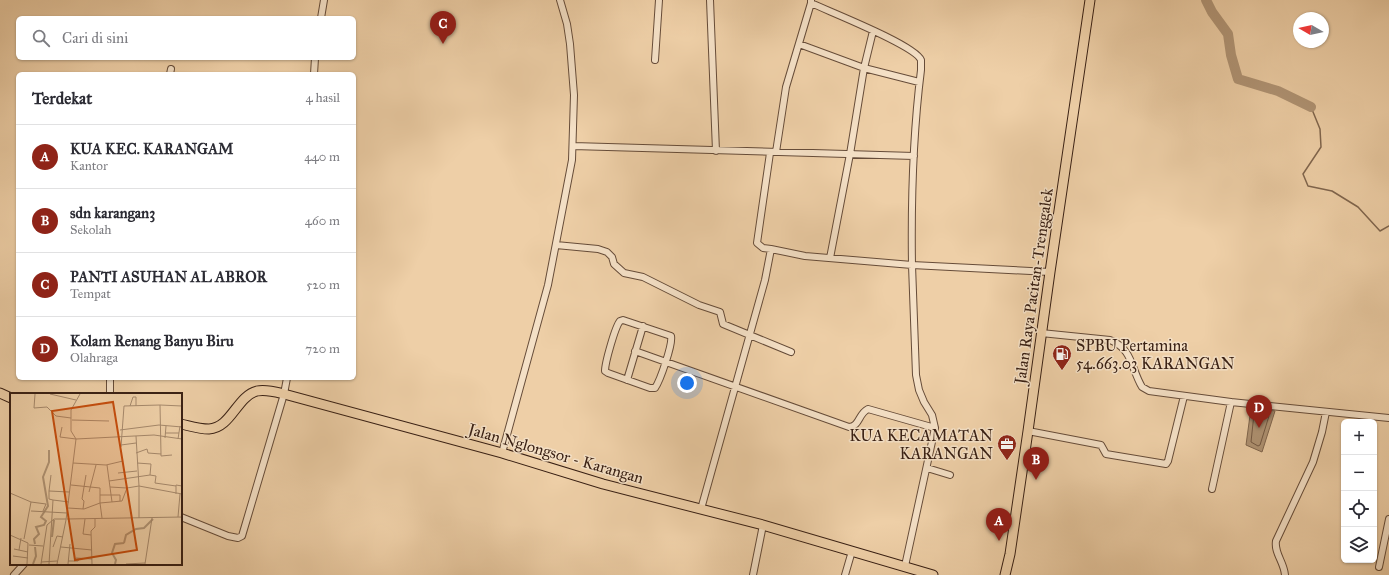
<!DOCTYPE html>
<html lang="id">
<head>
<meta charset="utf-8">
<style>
	:root { --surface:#fff; --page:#f7f7f7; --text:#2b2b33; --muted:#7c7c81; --line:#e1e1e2; --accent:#8f2418 }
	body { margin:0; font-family:"IM FELL Great Primer",serif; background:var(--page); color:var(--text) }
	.controls { position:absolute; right:12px; bottom:12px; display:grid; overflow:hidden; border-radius:6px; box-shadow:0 1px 3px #0004 }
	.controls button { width:36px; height:36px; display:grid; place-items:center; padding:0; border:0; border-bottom:1px solid var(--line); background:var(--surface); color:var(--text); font:20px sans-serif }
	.compass { position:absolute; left:1293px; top:12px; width:36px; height:36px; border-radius:50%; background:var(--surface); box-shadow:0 1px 3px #0004; rotate:279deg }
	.you { position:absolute; left:687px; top:383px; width:14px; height:14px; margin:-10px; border:3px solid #fff; border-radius:50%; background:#1a73e8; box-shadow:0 0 0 6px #1a73e833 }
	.badge { display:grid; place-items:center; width:26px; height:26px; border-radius:50%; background:var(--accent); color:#fff; font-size:13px; font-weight:700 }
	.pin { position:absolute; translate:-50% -33px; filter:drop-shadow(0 1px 2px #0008) }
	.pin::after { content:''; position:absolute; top:21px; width:14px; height:12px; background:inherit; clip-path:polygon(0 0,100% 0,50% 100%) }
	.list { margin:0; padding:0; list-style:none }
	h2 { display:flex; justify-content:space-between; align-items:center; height:52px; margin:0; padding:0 16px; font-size:17px }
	h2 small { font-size:13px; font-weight:400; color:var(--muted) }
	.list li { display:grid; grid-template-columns:26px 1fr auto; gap:12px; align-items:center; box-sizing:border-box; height:64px; padding:0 16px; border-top:1px solid var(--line) }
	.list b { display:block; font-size:15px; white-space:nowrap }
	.list p { margin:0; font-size:13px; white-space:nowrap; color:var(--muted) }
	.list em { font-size:13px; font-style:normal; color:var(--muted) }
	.icon { flex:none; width:22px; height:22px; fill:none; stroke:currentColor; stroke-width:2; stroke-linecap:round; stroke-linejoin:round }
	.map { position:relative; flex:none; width:1389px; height:575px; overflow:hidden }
	.search { position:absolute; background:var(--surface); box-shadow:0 1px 3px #0004; left:16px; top:16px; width:340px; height:44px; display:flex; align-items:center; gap:10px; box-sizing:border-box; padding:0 14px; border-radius:6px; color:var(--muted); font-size:15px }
	.panel { position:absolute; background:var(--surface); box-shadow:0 1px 3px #0004; left:16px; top:72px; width:340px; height:308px; border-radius:6px }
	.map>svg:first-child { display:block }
</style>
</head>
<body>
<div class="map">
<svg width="1389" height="575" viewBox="0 0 1389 575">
	<rect width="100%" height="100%" fill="#eecfa7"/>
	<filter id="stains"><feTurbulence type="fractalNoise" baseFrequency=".005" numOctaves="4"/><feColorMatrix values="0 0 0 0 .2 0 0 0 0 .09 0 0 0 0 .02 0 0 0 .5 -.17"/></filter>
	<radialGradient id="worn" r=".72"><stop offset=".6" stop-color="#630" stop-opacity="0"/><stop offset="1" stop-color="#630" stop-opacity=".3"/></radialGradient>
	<path fill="#b09475" stroke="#80664e" d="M 1251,408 L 1275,411 L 1262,452 L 1246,445 Z"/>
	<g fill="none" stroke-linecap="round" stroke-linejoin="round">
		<path stroke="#745a44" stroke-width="1" d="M 1256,413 L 1267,414 L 1269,416 L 1260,445 L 1258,446 L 1251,442 L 1254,414 Z"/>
		<path stroke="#80664e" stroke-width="1.5" d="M 1311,107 L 1320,129 L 1321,147 L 1303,174 L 1308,186 L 1332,191 L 1358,207 L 1380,231 L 1389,226"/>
		<path stroke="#b09475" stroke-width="10" d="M 1206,0 L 1212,12 L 1228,34 L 1231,55 L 1238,79 L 1278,91 L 1311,107"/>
		<defs>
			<path id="minor" d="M 710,0 L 716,151
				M 811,0 L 811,3 C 830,12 915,45 921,60 C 921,63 921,67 921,70 C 913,134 911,200 912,265 L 1050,272
				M 321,18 L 324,0
				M 799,44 L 864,68 L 873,31
				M 655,60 L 659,0
				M 170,74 L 171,69
				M 314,74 L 315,58
				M 573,146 L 914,156
				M 776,152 L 786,87 L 811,3
				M 770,153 L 757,243 L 763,248 L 771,249
				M 556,245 L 598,249 L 607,252 L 612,257 L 614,264 L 624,273 L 643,277 L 699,305 L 720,312 L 723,324 L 791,352
				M 830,258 L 850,154 L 864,68 L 919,82
				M 623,320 L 671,336 C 673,344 660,381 655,388 L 650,388 L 608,373 L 605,371 C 605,363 615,327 620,321 Z
				M 1041,333 L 1110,340 C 1133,349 1131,369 1142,387 L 1149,391 L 1231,402 L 1389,418
				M 635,351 L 849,427 C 860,426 858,414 868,409 L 935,428
				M 110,378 L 110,394
				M 627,380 L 643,326
				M 1028,431 L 1101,445 L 1106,454 L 1166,464 L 1168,461 L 1184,396
				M 502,453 L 548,285 L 572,160 L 574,95 L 570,44 L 567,24 L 560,0
				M 927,468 L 950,475
				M 1212,489 L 1231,402
				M 701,509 L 765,280 L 771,249 L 805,256 L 912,265 L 916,375 L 919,390 L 924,402 L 932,415 L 935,428 L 905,566
				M 181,517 L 228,536 L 238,538 L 242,536 L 284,394 L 287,378
				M 1379,567 L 1389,519
				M 14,575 L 24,564
				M 753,575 L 763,525
				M 845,575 L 852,551
				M 1285,575 C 1284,562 1274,553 1276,541 L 1313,462 L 1322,432 L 1326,412"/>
			<path id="highway" d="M 0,393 L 11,398
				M 181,424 C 190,426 199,429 209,429 C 231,428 237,396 257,391 C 266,389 276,392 284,394 L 502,453 L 603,484 L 763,525 L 933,575
				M 1005,575 L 1010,554 L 1028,431 L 1050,272 L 1090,0"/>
		</defs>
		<use href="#minor" stroke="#664c39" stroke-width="8"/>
		<use href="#highway" stroke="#392014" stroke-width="11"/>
		<use href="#minor" stroke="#f4e0c6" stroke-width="6"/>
		<use href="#highway" stroke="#eecfa7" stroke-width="9"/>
	</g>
	<defs>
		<symbol id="fuel-pin" viewBox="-11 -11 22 30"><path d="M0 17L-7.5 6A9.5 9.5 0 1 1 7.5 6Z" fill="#8f2418" stroke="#f4e0c6"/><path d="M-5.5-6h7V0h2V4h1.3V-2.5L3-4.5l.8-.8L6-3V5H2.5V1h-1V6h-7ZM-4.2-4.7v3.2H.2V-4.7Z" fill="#fff"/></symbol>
		<symbol id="office-pin" viewBox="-11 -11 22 30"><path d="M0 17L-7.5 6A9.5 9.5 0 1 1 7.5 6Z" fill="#8f2418" stroke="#f4e0c6"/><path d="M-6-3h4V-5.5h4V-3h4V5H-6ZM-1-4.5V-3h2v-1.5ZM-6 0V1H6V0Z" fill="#fff"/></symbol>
	</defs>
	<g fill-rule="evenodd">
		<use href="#fuel-pin" x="1051" y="343" width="22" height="30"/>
		<use href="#office-pin" x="996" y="433" width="22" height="30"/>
	</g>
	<g text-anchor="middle" stroke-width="3" stroke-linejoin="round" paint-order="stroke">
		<g font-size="16" fill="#392014" stroke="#f4e0c6">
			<text transform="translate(1033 286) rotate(-82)" y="6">Jalan Raya Pacitan-Trenggalek</text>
			<text transform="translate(556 453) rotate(16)" y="6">Jalan Nglongsor - Karangan</text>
		</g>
		<g font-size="16" fill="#392014" stroke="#f4e0c6" text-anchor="start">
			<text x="1076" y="351">SPBU Pertamina<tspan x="1076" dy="18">54.663.03 KARANGAN</tspan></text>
			<text x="993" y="441" text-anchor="end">KUA KECAMATAN<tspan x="993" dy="18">KARANGAN</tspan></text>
		</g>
	</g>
	<g transform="translate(10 393)">
		<rect width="172" height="172" fill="#eecfa7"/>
		<path fill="none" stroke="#b09475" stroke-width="2" d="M 42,144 L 44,127M 114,150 L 116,142 L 126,136 L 134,135 L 143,126M 25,151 L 24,146 L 29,141 L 26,134 L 34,132 L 36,128 L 31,124 L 38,113 L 33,84 L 39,69 L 39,57M 23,171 L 26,163 L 25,154M 105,171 L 106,167 L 102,160 L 105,151 L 114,150"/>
		<path fill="none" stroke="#a6896c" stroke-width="1" d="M 25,1 L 24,15 L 37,14 L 46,23 L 61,25M 40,1 L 66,7M 150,12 L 172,13M 120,13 L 123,4 L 126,4 L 126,13M 62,27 L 99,28M 149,32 L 172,34M 52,34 L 50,44 L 66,46 L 144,42 L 172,46M 110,37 L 149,32M 155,40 L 169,40M 155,45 L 156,33M 168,46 L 170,33M 111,52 L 126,50M 111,54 L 114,13 L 150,12 L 151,61 L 138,60 L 137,56 L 126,60M 151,61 L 151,63 L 162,62M 63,70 L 96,72 L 113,68M 127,70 L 141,71 L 140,82 L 146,83 L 145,90 L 166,93M 97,72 L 102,109M 108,80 L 127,78M 41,82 L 39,98 L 59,99M 99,88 L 140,82M 100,94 L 117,95M 39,98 L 39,106 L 43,107M 79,99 L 86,72M 0,100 L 21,109 L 14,146M 166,101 L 166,92 L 172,93M 90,102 L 110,102 L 110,108M 21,109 L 36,111 L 33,118M 58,115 L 74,116 L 90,110 L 90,95 L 61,92M 73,116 L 74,108 L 72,106 L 76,82M 21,118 L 57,120M 168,124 L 170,101M 92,125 L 90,110 L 112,108 L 117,95 L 129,93 L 126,43M 129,125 L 129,93 L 172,101M 57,126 L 172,124M 75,126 L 73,141 L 81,142M 0,142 L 18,150 L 17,171M 19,152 L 33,153M 43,154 L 47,143 L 53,144M 51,154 L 82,157M 4,156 L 18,159M 9,157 L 11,145M 3,163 L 18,165M 66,165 L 82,166M 58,168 L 68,168 L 69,166M 31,169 L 47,168M 31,171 L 37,132 L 44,126 L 56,126M 39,171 L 43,107 L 59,109M 47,171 L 56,127 L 66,46 L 61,38 L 61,17 L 70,1M 58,171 L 60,151M 82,171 L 81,138 L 85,134 L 85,126M 116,171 L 135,170M 135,171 L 142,125"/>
		<path fill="#c54e0e" fill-opacity="0.15" stroke="#c54e0e" stroke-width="2" d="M 103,9 L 127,157 L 65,167 L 42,18 Z"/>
		<rect width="172" height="172" fill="none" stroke="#392014" stroke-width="2"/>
	</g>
	<rect width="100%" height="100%" filter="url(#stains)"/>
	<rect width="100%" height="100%" fill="url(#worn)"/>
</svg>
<div class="controls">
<button>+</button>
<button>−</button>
<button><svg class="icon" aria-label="locate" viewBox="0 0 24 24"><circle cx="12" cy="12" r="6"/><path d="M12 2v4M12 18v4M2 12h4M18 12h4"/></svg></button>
<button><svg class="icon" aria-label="layers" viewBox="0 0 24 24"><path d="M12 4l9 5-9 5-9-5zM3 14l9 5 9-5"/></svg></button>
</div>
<svg class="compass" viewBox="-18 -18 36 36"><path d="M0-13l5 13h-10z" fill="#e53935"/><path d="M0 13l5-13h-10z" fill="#7c7c81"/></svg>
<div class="you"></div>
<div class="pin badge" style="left:999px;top:541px">A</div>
<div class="pin badge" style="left:1036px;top:480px">B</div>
<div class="pin badge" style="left:443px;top:44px">C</div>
<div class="pin badge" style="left:1259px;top:428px">D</div>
<div class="search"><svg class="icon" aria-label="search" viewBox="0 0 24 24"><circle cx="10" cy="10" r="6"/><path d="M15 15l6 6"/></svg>Cari di sini</div>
<section class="panel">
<h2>Terdekat<small>4 hasil</small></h2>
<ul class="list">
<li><span class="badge">A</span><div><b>KUA KEC. KARANGAM</b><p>Kantor</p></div><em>440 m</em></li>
<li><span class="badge">B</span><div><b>sdn karangan3</b><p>Sekolah</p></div><em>460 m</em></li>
<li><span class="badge">C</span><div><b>PANTI ASUHAN AL ABROR</b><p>Tempat</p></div><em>520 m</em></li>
<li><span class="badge">D</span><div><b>Kolam Renang Banyu Biru</b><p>Olahraga</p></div><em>720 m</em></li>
</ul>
</section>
</div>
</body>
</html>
